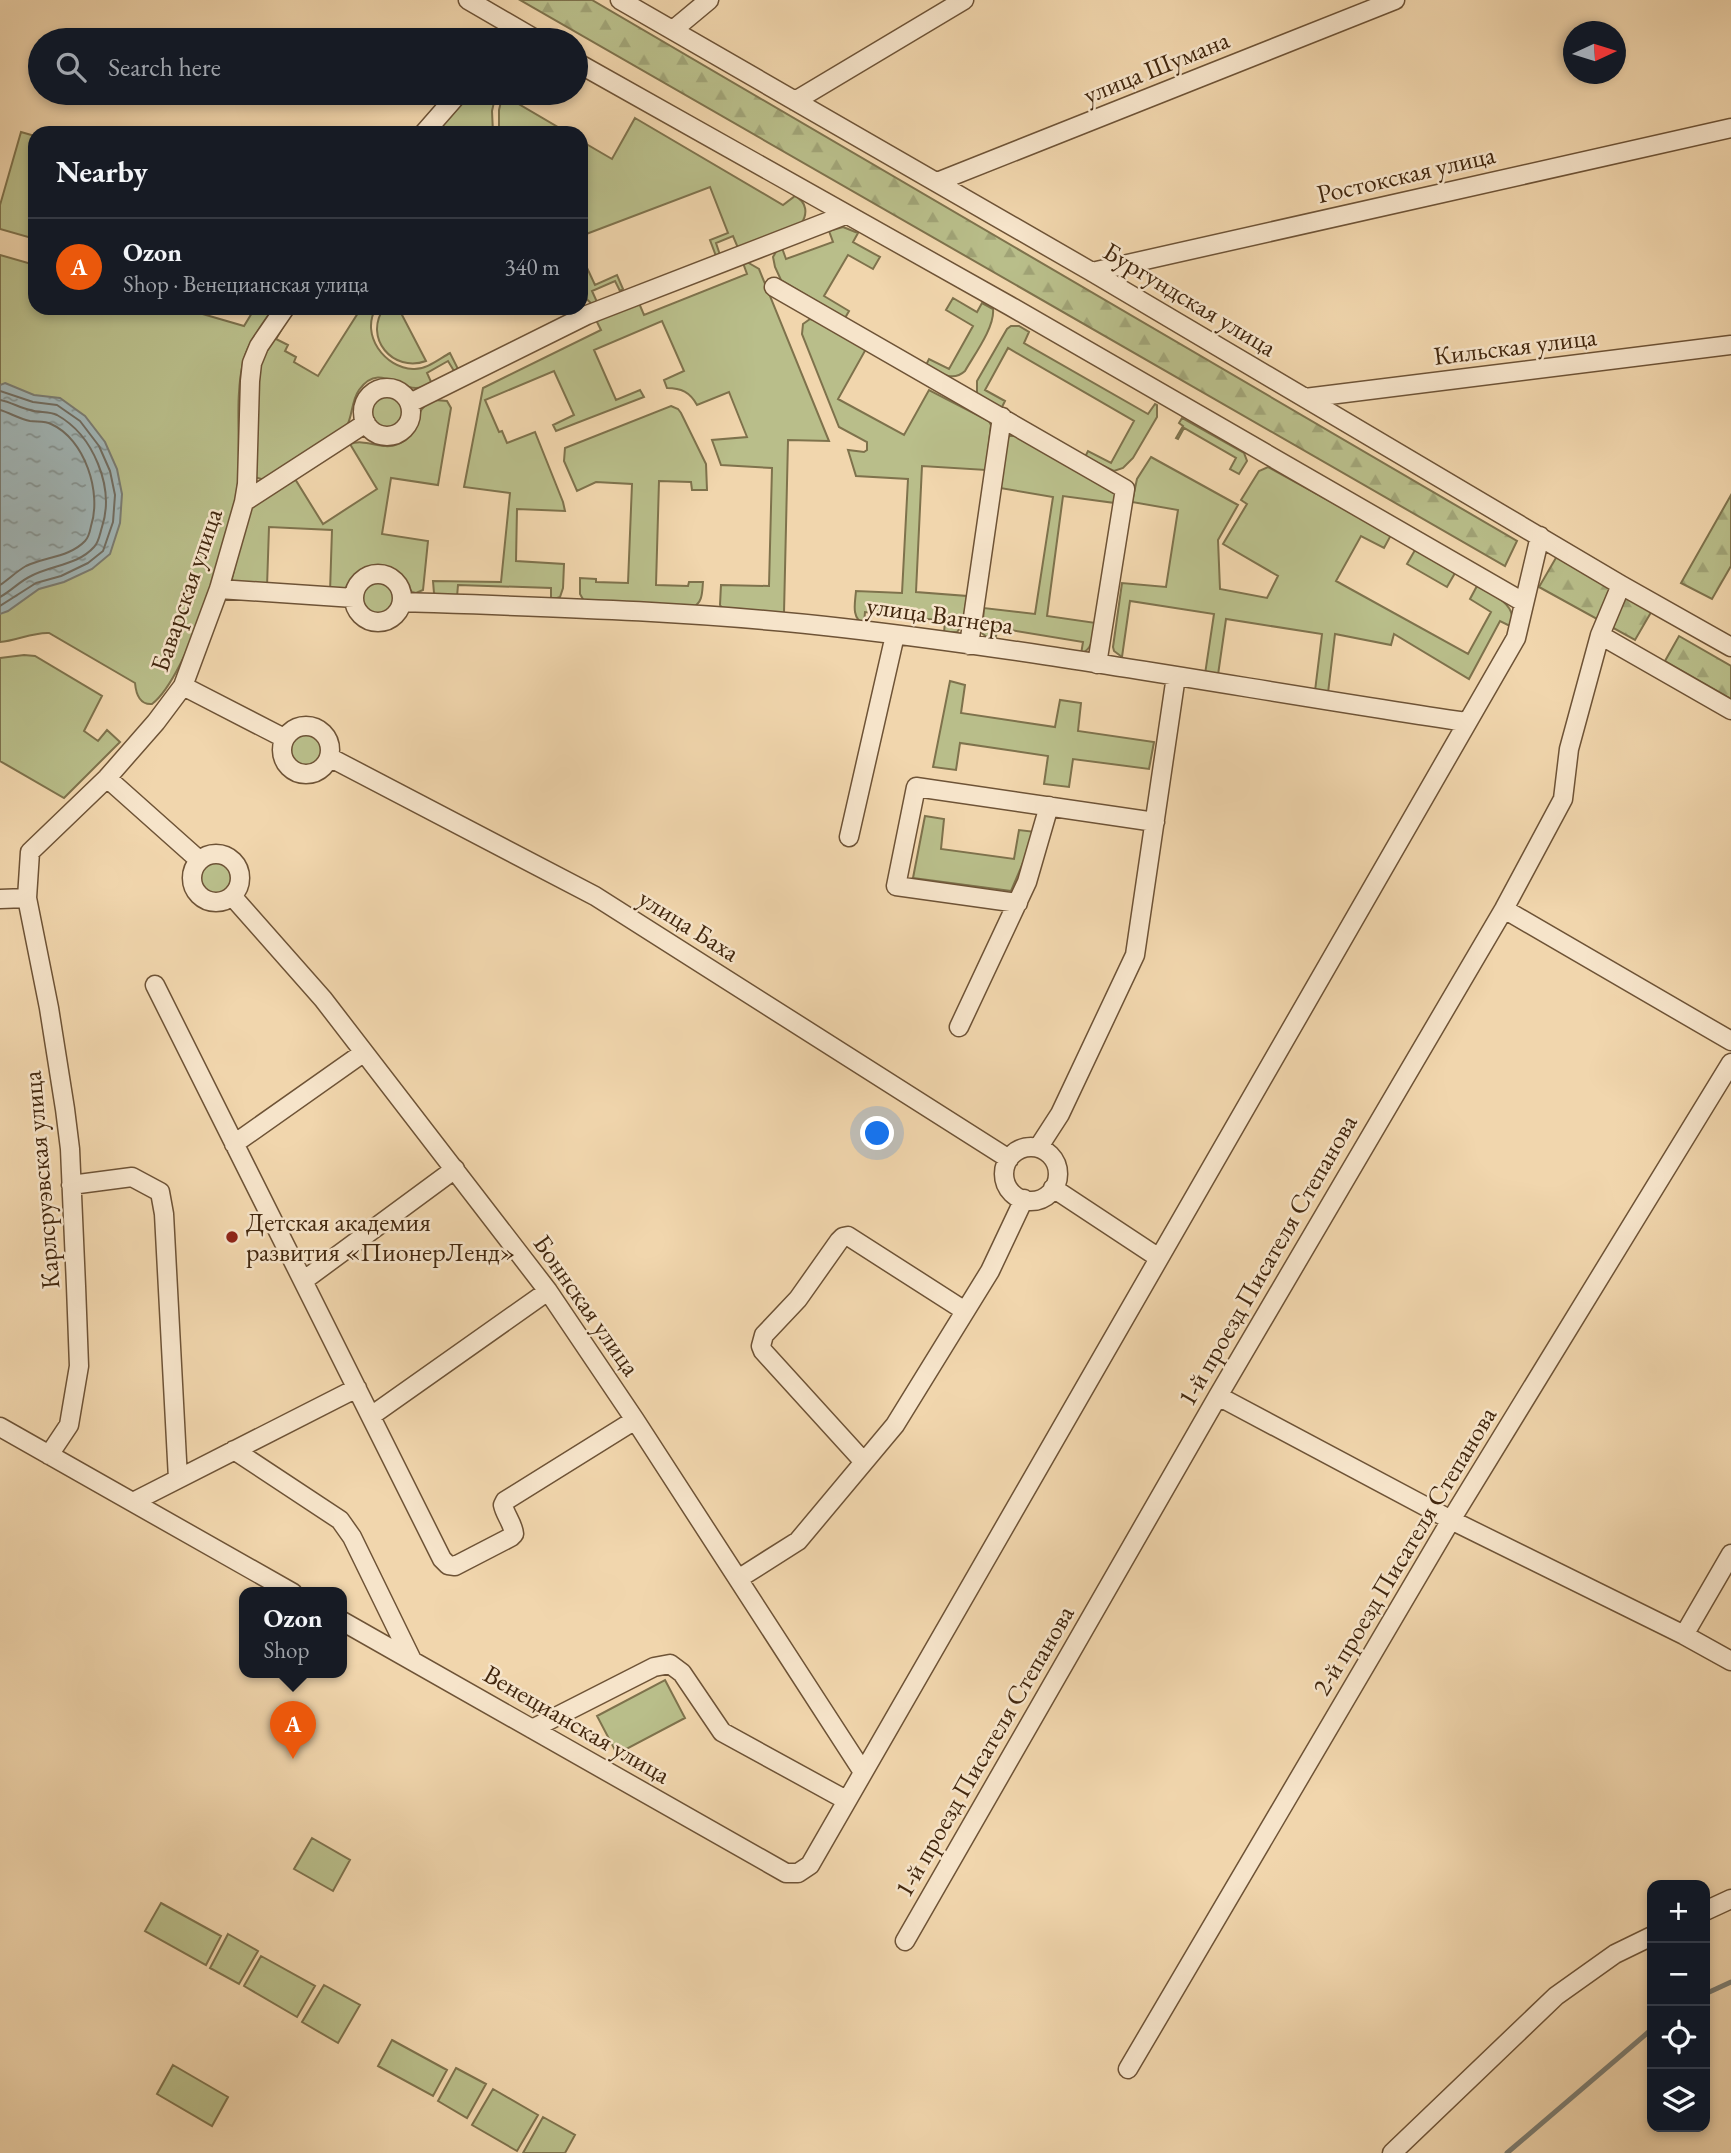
<!DOCTYPE html>
<html lang="en">
<head>
<meta charset="utf-8">
<style>
	:root { --surface:#171b24; --page:#20242c; --text:#f1f3f6; --muted:#9ea1a6; --line:#363941; --accent:#ea580c }
	body { margin:0; font-family:"EB Garamond",serif; background:var(--page); color:var(--text) }
	.controls { position:absolute; right:21px; bottom:21px; display:grid; overflow:hidden; border-radius:14px; box-shadow:0 4px 10px #0003 }
	.controls button { width:63px; height:63px; display:grid; place-items:center; padding:0; border:0; border-bottom:2px solid var(--line); background:var(--surface); color:var(--text); font:35px sans-serif }
	.compass { position:absolute; left:1563px; top:21px; width:63px; height:63px; border-radius:50%; background:var(--surface); box-shadow:0 4px 10px #0003; rotate:86deg }
	.you { position:absolute; left:878px; top:1134px; width:24px; height:24px; margin:-18px; border:5px solid #fff; border-radius:50%; background:#1a73e8; box-shadow:0 0 0 10px #1a73e833 }
	.badge { display:grid; place-items:center; width:46px; height:46px; border-radius:50%; background:var(--accent); color:#fff; font-size:23px; font-weight:700 }
	.pin { position:absolute; translate:-50% -58px; filter:drop-shadow(0 2px 4px #0008) }
	.pin::after { content:''; position:absolute; top:37px; width:24px; height:21px; background:inherit; clip-path:polygon(0 0,100% 0,50% 100%) }
	.popup { position:absolute; left:239px; top:1587px; width:108px; height:91px; box-sizing:border-box; display:grid; place-content:center; border-radius:14px; background:var(--surface); filter:drop-shadow(0 2px 5px #0005); font-size:23px; white-space:nowrap; color:var(--muted) }
	.popup b { font-size:26px; color:var(--text) }
	.popup::after { content:''; position:absolute; left:50%; top:100%; margin-left:-14px; border:14px solid transparent; border-top-color:var(--surface) }
	.list { margin:0; padding:0; list-style:none }
	h2 { display:flex; justify-content:space-between; align-items:center; height:91px; margin:0; padding:0 28px; font-size:30px }
	h2 small { font-size:23px; font-weight:400; color:var(--muted) }
	.list li { display:grid; grid-template-columns:46px 1fr auto; gap:21px; align-items:center; box-sizing:border-box; height:98px; padding:0 28px; border-top:2px solid var(--line) }
	.list b { display:block; font-size:26px; white-space:nowrap }
	.list p { margin:0; font-size:23px; white-space:nowrap; color:var(--muted) }
	.list em { font-size:23px; font-style:normal; color:var(--muted) }
	.icon { flex:none; width:38px; height:38px; fill:none; stroke:currentColor; stroke-width:2; stroke-linecap:round; stroke-linejoin:round }
	.map { position:relative; flex:none; width:1731px; height:2153px; overflow:hidden }
	.search { position:absolute; background:var(--surface); box-shadow:0 4px 10px #0003; left:28px; top:28px; width:560px; height:77px; display:flex; align-items:center; gap:18px; box-sizing:border-box; padding:0 24px; border-radius:38px; color:var(--muted); font-size:26px }
	.panel { position:absolute; background:var(--surface); box-shadow:0 4px 10px #0003; left:28px; top:126px; width:560px; height:189px; border-radius:21px }
	.map>svg:first-child { display:block }
</style>
</head>
<body>
<div class="map">
<svg width="1731" height="2153" viewBox="0 0 1731 2153">
	<defs>
		<pattern id="forest-firs" width="22" height="20" patternUnits="userSpaceOnUse" patternTransform="scale(1.75)"><rect width="22" height="20" fill="#b9be8a"/><path d="M5 1l3.5 6h-7zM16 11l3.5 6h-7z" fill="#a0a376"/></pattern>
		<pattern id="water-ripples" width="26" height="14" patternUnits="userSpaceOnUse" patternTransform="scale(1.75)"><rect width="26" height="14" fill="#a1b6b7"/><path d="M2 4q2-2 4 0t4 0M15 11q2-2 4 0t4 0" fill="none" stroke="#859493"/></pattern>
	</defs>
	<rect width="100%" height="100%" fill="#f1d6ad"/>
	<filter id="stains"><feTurbulence type="fractalNoise" baseFrequency=".00286" numOctaves="4"/><feColorMatrix values="0 0 0 0 .2 0 0 0 0 .09 0 0 0 0 .02 0 0 0 .5 -.17"/></filter>
	<radialGradient id="worn" r=".72"><stop offset=".6" stop-color="#630" stop-opacity="0"/><stop offset="1" stop-color="#630" stop-opacity=".3"/></radialGradient>
	<path fill="#b9be8a" stroke="#7e724c" stroke-width="2" d="M 469,93 L 496,93 L 492,111 L 493,133 L 432,133 Z
		M 503,93 L 515,93 L 512,100 L 568,133 L 499,133 L 499,110 Z
		M 635,118 L 783,205 L 795,196 C 807,202 808,214 801,224 L 738,248 L 733,236 L 716,243 L 720,255 L 716,256 L 710,240 L 728,233 L 710,187 L 581,236 L 581,141 L 612,159 Z
		M 21,132 L 35,136 L 35,239 L 0,229 L 0,205 Z
		M 843,227 L 858,233 L 853,242 L 880,257 L 873,269 L 848,255 L 824,296 L 849,311 L 845,318 L 781,280 L 775,267 L 773,257 L 777,250 L 782,248 L 786,259 L 833,242 L 829,231 Z
		M 0,255 L 35,265 L 35,308 L 182,308 L 244,326 L 255,308 L 273,308 C 263,324 249,340 244,359 C 234,395 241,444 238,482 C 235,527 188,677 152,704 C 140,705 136,694 135,683 L 49,633 C 33,632 16,641 0,642 Z
		M 581,255 L 595,285 L 617,275 L 623,289 L 620,291 L 615,281 L 592,291 L 597,302 L 592,304 L 581,294 Z
		M 747,262 L 759,269 L 829,441 L 788,440 L 784,613 L 723,609 L 720,605 L 721,585 L 769,586 L 772,468 L 721,465 L 712,440 L 747,437 L 729,392 L 697,405 C 690,392 681,388 667,388 L 664,380 L 684,371 L 662,321 L 594,350 L 616,400 L 640,390 L 644,397 L 556,431 L 553,425 L 574,415 L 554,371 L 485,400 L 499,432 L 502,431 L 507,443 L 535,432 L 563,502 L 565,511 L 517,509 L 516,561 L 564,564 L 563,588 L 560,597 L 551,600 L 551,588 L 458,585 L 457,597 L 437,596 L 434,593 L 433,581 L 501,582 L 510,493 L 464,487 L 483,388 L 601,330 L 596,320 L 639,303 L 644,315 L 747,274 L 743,263 Z
		M 953,298 L 977,312 L 982,303 L 993,309 C 995,327 974,355 965,371 C 952,383 939,372 926,365 L 929,359 L 949,369 L 973,326 L 946,310 Z
		M 351,308 L 376,308 C 360,335 385,368 413,369 C 426,370 439,359 450,353 L 458,369 L 454,371 L 448,361 L 427,373 L 432,384 C 427,386 422,388 416,388 C 396,388 378,363 359,390 C 351,401 353,416 346,428 L 265,480 L 254,477 L 256,368 L 279,325 L 283,327 L 276,339 L 288,345 L 285,351 L 296,357 L 294,362 L 318,376 L 358,313 Z
		M 384,308 L 415,308 L 402,315 L 426,361 C 393,373 363,338 384,308 Z
		M 810,319 L 815,320 L 866,349 L 838,399 L 904,435 L 929,390 L 989,421 L 991,425 L 986,470 L 922,466 L 916,592 L 967,596 L 963,624 L 957,632 L 944,633 L 945,621 L 865,612 L 864,624 C 851,618 855,603 856,591 L 902,593 L 908,479 L 856,476 L 848,450 L 864,452 L 867,450 L 867,442 L 839,427 L 802,334 L 803,324 Z
		M 1011,326 L 1019,326 L 1029,332 L 1024,343 L 1148,414 L 1155,404 L 1157,405 L 1157,417 L 1133,458 L 1123,468 L 1114,471 L 1085,457 L 1088,451 L 1111,463 L 1134,421 L 1008,348 L 985,390 L 1005,401 L 1001,409 L 977,394 L 977,381 L 1007,329 Z
		M371 411a16 16 0 1 1 32 0a16 16 0 1 1-32 0Z
		M 435,400 L 447,401 L 451,408 L 438,485 L 391,478 L 382,534 L 428,541 L 423,590 L 416,593 L 412,592 C 408,588 407,583 403,578 C 392,564 370,561 357,573 C 351,578 349,586 343,591 L 330,592 L 332,530 L 269,527 L 267,587 L 233,583 L 232,578 L 249,510 L 252,506 L 295,479 L 323,524 L 377,489 L 350,444 C 366,438 382,451 398,444 C 423,434 409,409 435,400 Z
		M 671,406 L 678,409 L 681,413 L 706,464 L 707,490 L 692,490 L 691,482 L 659,481 L 656,585 L 688,586 L 689,582 L 703,582 C 702,592 703,602 693,607 L 584,601 L 580,594 L 580,578 L 596,579 L 596,582 L 628,583 L 632,484 L 596,482 L 577,491 L 564,461 L 565,448 Z
		M 1182,418 L 1244,453 L 1247,461 L 1239,474 L 1230,469 L 1236,458 L 1184,428 L 1178,439 L 1176,438 L 1183,426 L 1179,423 Z
		M 1010,436 L 1018,436 L 1115,494 L 1115,503 L 1063,496 L 1047,616 L 1096,623 C 1093,635 1094,648 1081,654 L 1083,642 L 998,628 L 995,640 L 989,639 L 982,633 L 984,608 L 1035,614 L 1053,497 L 1000,488 L 1007,438 Z
		M 1151,457 L 1238,505 L 1218,540 L 1220,589 L 1267,598 L 1278,576 L 1223,544 L 1247,504 L 1241,500 L 1259,471 L 1268,467 L 1391,535 L 1384,548 L 1361,536 L 1336,581 L 1468,654 L 1491,612 L 1470,599 L 1477,586 C 1494,596 1517,603 1512,627 L 1500,621 L 1469,679 L 1394,634 L 1391,645 L 1335,634 L 1328,693 L 1315,691 L 1322,634 L 1226,619 L 1218,675 L 1205,674 L 1214,614 L 1130,601 L 1122,657 L 1114,651 L 1113,647 L 1122,583 L 1166,587 L 1178,510 L 1132,502 L 1137,479 Z
		M 1415,550 L 1455,573 L 1447,587 L 1407,564 Z
		M362 598a16 16 0 1 1 32 0a16 16 0 1 1-32 0Z
		M 24,655 L 35,656 L 102,696 L 84,731 L 98,741 L 107,730 L 120,742 L 64,798 L 0,761 L 0,658 Z
		M 950,681 L 965,685 L 961,713 L 1055,727 L 1060,700 L 1081,703 L 1078,731 L 1154,742 L 1149,769 L 1073,759 L 1069,787 L 1044,784 L 1048,756 L 960,743 L 956,770 L 933,767 Z
		M290 749a16 16 0 1 1 32 0a16 16 0 1 1-32 0Z
		M 925,816 L 944,819 L 941,849 L 1014,859 L 1019,830 L 1036,832 L 1011,891 L 913,878 Z
		M199 878a16 16 0 1 1 32 0a16 16 0 1 1-32 0Z
		M 665,1680 L 685,1718 L 617,1754 L 597,1716 Z
		M 312,1838 L 350,1860 L 333,1891 L 294,1869 Z
		M 161,1903 L 221,1936 L 206,1965 L 145,1931 Z
		M 228,1934 L 258,1951 L 239,1984 L 210,1968 Z
		M 261,1956 L 315,1986 L 297,2017 L 244,1986 Z
		M 324,1985 L 360,2005 L 338,2043 L 302,2022 Z
		M 392,2040 L 447,2070 L 433,2096 L 378,2066 Z
		M 173,2065 L 228,2097 L 212,2126 L 157,2094 Z
		M 456,2068 L 486,2084 L 467,2118 L 438,2101 Z
		M 493,2089 L 538,2115 L 517,2151 L 472,2125 Z
		M 543,2117 L 575,2135 L 565,2153 L 523,2153 Z"/>
	<path fill="url(#forest-firs)" stroke="#7e724c" stroke-width="2" d="M 520,0 L 592,0 L 1517,541 L 1505,566 Z
		M 1731,495 L 1731,566 L 1712,599 L 1681,583 Z
		M 1557,556 L 1653,609 L 1635,640 L 1539,587 Z
		M 1679,636 L 1731,666 L 1731,699 L 1665,661 Z"/>
	<path fill="url(#water-ripples)" stroke="#7b7d73" stroke-width="2" d="M 5,383 L 34,395 L 60,398 L 85,416 L 105,442 L 117,469 L 122,494 L 120,523 L 110,554 L 92,569 L 64,582 L 39,589 L 8,611 L 0,614 L 0,385 Z"/>
	<g fill="none" stroke-linecap="round" stroke-linejoin="round">
		<path stroke="#726e62" stroke-width="2" d="M 0,391 L 33,402 L 57,405 L 80,421 L 99,446 L 110,471 L 115,495 L 113,522 L 103,551 L 88,563 L 61,576 L 36,583 L 0,606
			M 0,400 C 11,402 20,408 30,410 C 39,413 49,411 57,415 C 93,435 115,487 102,527 C 100,533 99,542 94,547 C 78,565 52,565 31,576 C 20,581 11,591 0,597
			M 0,410 C 10,413 20,419 30,421 C 37,422 45,421 51,424 C 85,439 102,493 91,526 C 90,531 89,537 85,541 C 70,557 45,557 26,566 C 17,571 9,579 0,585"/>
		<path stroke="#7b7d73" stroke-width="5" d="M 1705,1994 L 1731,1982
			M 1507,2153 L 1652,2029"/>
		<defs>
			<path id="minor" d="M 468,0 L 537,40
				M 620,0 L 1092,272 L 1621,585 L 1731,647
				M 673,30 L 709,0
				M 576,62 L 1010,306 L 1523,602
				M 795,101 L 964,0
				M 424,133 L 459,93
				M 937,182 L 1395,0
				M 1092,272 L 1731,128
				M 774,287 L 1125,489 L 1097,664
				M363 412a24 24 0 1 1 48 0a24 24 0 1 1-48 0Z
				M 1305,398 L 1731,345
				M 410,403 L 587,315 L 845,215
				M 244,502 L 366,423
				M354 598a24 24 0 1 1 48 0a24 24 0 1 1-48 0Z
				M 219,589 L 354,598
				M 402,602 C 549,607 697,611 843,628 C 1051,652 1258,691 1466,722
				M 1600,635 L 1731,710
				M 969,645 L 1002,417
				M 183,686 L 284,738
				M282 750a24 24 0 1 1 48 0a24 24 0 1 1-48 0Z
				M 329,757 L 595,896 L 1009,1159
				M 107,778 L 199,860
				M 849,837 L 895,635
				M192 878a24 24 0 1 1 48 0a24 24 0 1 1-48 0Z
				M 232,896 L 323,999 L 548,1291 L 635,1420 L 863,1772
				M 27,898 L 49,1008 L 65,1109 L 70,1149 L 76,1286 L 79,1366 L 69,1425 L 49,1455
				M 0,899 L 27,898 L 30,852 L 107,778 L 156,722 L 183,686 L 219,589 L 244,502 L 247,484 L 250,381 L 252,363 L 259,346 L 285,308
				M 1018,903 L 896,886 L 916,787 L 1155,822
				M 1504,909 L 1731,1041
				M 155,985 L 442,1559 L 448,1565 L 455,1566 L 511,1537 L 514,1534 C 513,1523 505,1515 503,1505 L 505,1501 L 635,1420
				M 959,1027 L 1027,882 L 1049,806
				M 234,1144 L 363,1053
				M1004 1174a27 27 0 1 1 54 0a27 27 0 1 1-54 0Z
				M 1038,1148 L 1060,1114 L 1135,955 L 1176,676
				M 71,1185 L 132,1177 L 160,1192 L 164,1214 L 178,1479
				M 1053,1188 L 1159,1258
				M 303,1281 L 455,1169
				M 1218,1396 L 1451,1520 L 1684,1635 L 1731,1661
				M 371,1416 L 548,1291
				M 0,1427 L 293,1593
				M 234,1450 L 340,1520 L 352,1537 L 412,1660
				M 864,1462 L 763,1351 L 761,1346 L 764,1335 L 798,1299 L 839,1241 L 843,1237 L 848,1236 L 965,1311
				M 133,1502 L 357,1388
				M 738,1579 L 798,1541 L 895,1425 L 990,1271 L 1024,1199
				M 342,1621 L 786,1873 L 798,1873 L 810,1865 L 1516,638 L 1540,536
				M 1684,1635 L 1731,1554
				M 532,1729 L 654,1667 L 670,1664 L 682,1673 L 722,1732 L 846,1800
				M 1705,1911 L 1731,1899
				M 905,1941 L 1218,1396 L 1504,909 L 1563,799 L 1569,749 L 1600,635 L 1621,585
				M 1128,2069 L 1451,1520 L 1731,1063
				M 1392,2153 L 1556,1996 L 1615,1954 L 1652,1936"/>
		</defs>
		<use href="#minor" stroke="#6e5336" stroke-width="21"/>
		<use href="#minor" stroke="#f6e4ca" stroke-width="18"/>
	</g>
	<circle fill="#8f2418" stroke="#f6e4ca" stroke-width="2.5" cx="232" cy="1237" r="7"/>
	<g text-anchor="middle" stroke-width="5" stroke-linejoin="round" paint-order="stroke">
		<g font-size="26" fill="#42270e" stroke="#f6e4ca">
			<text transform="translate(1156 67) rotate(-22)" y="9">улица Шумана</text>
			<text transform="translate(1406 174) rotate(-13)" y="9">Ростокская улица</text>
			<text transform="translate(1190 299) rotate(31)" y="9">Бургундская улица</text>
			<text transform="translate(1515 346) rotate(-7)" y="9">Кильская улица</text>
			<text transform="translate(186 590) rotate(-71)" y="9">Баварская улица</text>
			<text transform="translate(940 615) rotate(8)" y="9">улица Вагнера</text>
			<text transform="translate(689 925) rotate(32)" y="9">улица Баха</text>
			<text transform="translate(41 1180) rotate(-95)" y="9">Карлсруэвская улица</text>
			<text transform="translate(1267 1260) rotate(-60)" y="9">1-й проезд Писателя Степанова</text>
			<text transform="translate(587 1305) rotate(55)" y="9">Боннская улица</text>
			<text transform="translate(1404 1551) rotate(-59)" y="9">2-й проезд Писателя Степанова</text>
			<text transform="translate(577 1724) rotate(30)" y="9">Венецианская улица</text>
			<text transform="translate(984 1751) rotate(-60)" y="9">1-й проезд Писателя Степанова</text>
		</g>
		<g font-size="26" fill="#42270e" stroke="#f6e4ca" text-anchor="start">
			<text x="246" y="1231">Детская академия<tspan x="246" dy="30">развития «ПионерЛенд»</tspan></text>
		</g>
	</g>
	<rect width="100%" height="100%" filter="url(#stains)"/>
	<rect width="100%" height="100%" fill="url(#worn)"/>
</svg>
<div class="controls">
<button>+</button>
<button>−</button>
<button><svg class="icon" aria-label="locate" viewBox="0 0 24 24"><circle cx="12" cy="12" r="6"/><path d="M12 2v4M12 18v4M2 12h4M18 12h4"/></svg></button>
<button><svg class="icon" aria-label="layers" viewBox="0 0 24 24"><path d="M12 4l9 5-9 5-9-5zM3 14l9 5 9-5"/></svg></button>
</div>
<svg class="compass" viewBox="-18 -18 36 36"><path d="M0-13l5 13h-10z" fill="#e53935"/><path d="M0 13l5-13h-10z" fill="#9ea1a6"/></svg>
<div class="you"></div>
<div class="pin badge" style="left:293px;top:1759px">A</div>
<div class="popup"><b>Ozon</b>Shop</div>
<div class="search"><svg class="icon" aria-label="search" viewBox="0 0 24 24"><circle cx="10" cy="10" r="6"/><path d="M15 15l6 6"/></svg>Search here</div>
<section class="panel">
<h2>Nearby<small></small></h2>
<ul class="list">
<li><span class="badge">A</span><div><b>Ozon</b><p>Shop · Венецианская улица</p></div><em>340 m</em></li>
</ul>
</section>
</div>
</body>
</html>
